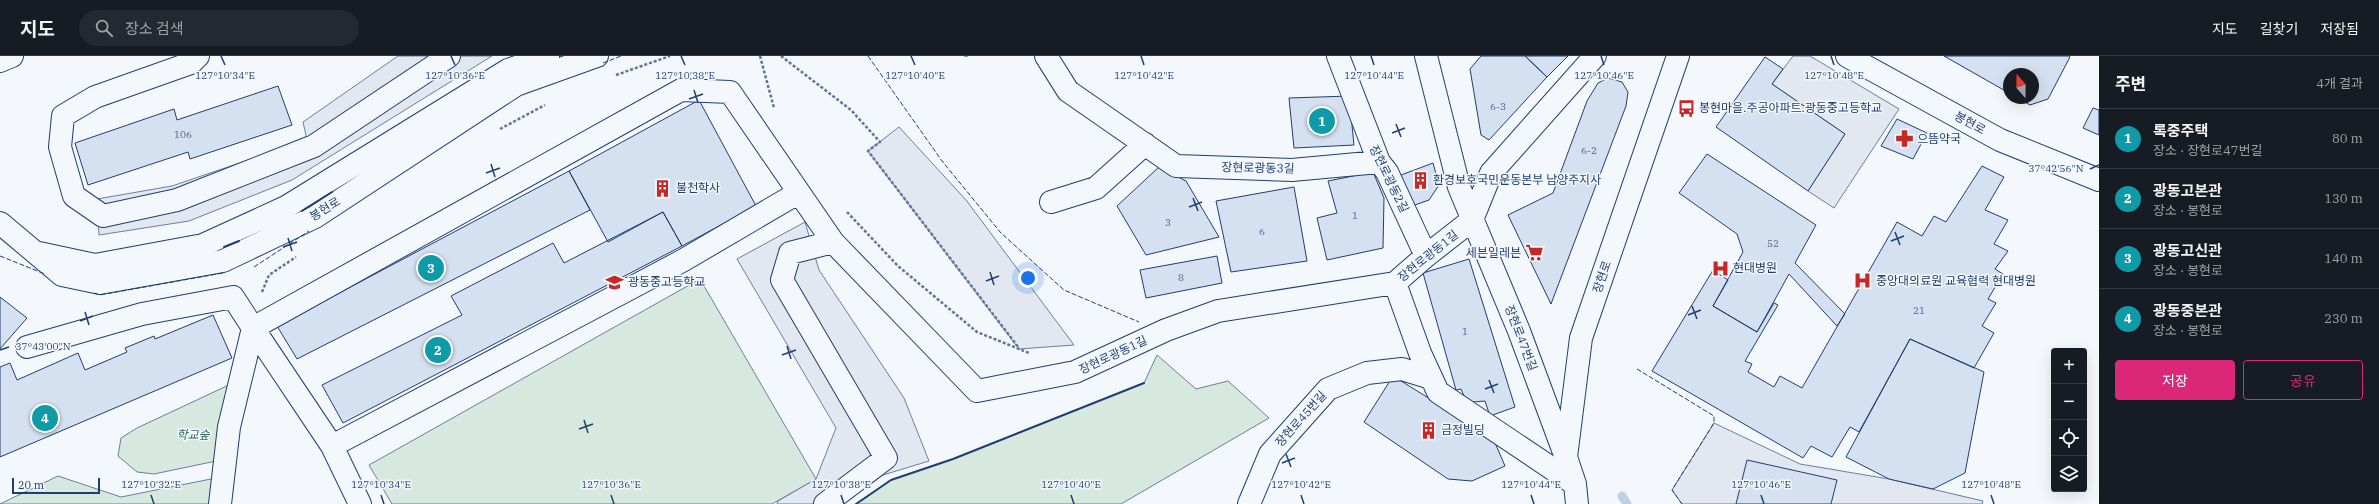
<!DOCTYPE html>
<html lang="ko">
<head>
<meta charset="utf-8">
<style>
	:root { --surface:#171b24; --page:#242831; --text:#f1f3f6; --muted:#9ea1a6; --line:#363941; --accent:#db2777 }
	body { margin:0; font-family:"IBM Plex Serif","Noto Sans KR",serif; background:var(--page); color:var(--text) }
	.controls { position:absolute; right:12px; bottom:12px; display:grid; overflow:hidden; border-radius:4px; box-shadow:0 4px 16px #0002 }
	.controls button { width:36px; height:36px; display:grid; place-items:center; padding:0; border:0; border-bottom:1px solid var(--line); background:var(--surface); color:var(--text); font:20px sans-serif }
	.compass { position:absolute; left:2003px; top:12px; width:36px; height:36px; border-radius:50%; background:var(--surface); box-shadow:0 4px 16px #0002; rotate:340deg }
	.scale { position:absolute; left:12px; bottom:10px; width:88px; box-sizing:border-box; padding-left:4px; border:2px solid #1d3f73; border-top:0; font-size:11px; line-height:14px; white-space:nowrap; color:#1d3f73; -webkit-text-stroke:3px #f4f7fb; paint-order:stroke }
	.you { position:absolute; left:1028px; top:222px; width:14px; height:14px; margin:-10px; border:3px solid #fff; border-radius:50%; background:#1a73e8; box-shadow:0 0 0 6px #1a73e833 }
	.badge { display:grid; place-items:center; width:26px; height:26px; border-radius:50%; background:var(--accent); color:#fff; font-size:13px; font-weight:700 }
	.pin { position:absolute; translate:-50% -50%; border:2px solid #fff; box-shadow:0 1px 4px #0006 }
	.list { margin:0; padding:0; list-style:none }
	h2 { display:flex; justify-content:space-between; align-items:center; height:52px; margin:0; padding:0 16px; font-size:17px }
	h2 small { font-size:13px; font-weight:400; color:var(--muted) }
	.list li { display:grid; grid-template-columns:26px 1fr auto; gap:12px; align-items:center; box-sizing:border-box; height:60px; padding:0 16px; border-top:1px solid var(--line) }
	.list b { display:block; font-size:15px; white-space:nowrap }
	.list p { margin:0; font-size:13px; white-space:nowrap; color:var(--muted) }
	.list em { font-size:13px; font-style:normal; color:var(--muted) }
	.actions { display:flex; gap:8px; padding:12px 16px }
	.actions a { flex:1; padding:9px 0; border:1px solid var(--accent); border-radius:4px; text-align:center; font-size:14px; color:var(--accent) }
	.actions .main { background:var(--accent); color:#fff }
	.icon { flex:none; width:22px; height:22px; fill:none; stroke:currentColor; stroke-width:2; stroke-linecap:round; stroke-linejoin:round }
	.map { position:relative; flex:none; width:2099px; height:448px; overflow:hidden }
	header { display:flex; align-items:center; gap:24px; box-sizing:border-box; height:56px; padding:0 20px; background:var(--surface); border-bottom:1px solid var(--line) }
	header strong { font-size:19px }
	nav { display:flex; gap:22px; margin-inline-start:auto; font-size:14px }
	.search { width:280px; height:36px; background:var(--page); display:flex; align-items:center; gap:10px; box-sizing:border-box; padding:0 14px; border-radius:22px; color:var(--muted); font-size:15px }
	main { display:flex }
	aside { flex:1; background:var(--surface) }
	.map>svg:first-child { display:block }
</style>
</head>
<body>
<header>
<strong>지도</strong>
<div class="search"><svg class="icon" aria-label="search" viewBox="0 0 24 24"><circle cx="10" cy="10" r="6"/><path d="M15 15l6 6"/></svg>장소 검색</div>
<nav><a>지도</a><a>길찾기</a><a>저장됨</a></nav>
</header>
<main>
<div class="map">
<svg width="2099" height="448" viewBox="0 0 2099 448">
	<rect width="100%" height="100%" fill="#f4f7fb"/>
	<path fill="#d7e8df" stroke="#687fa3" d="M 700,223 L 816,423 L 772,448 L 392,448 L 369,409 Z
		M 1157,299 L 1196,333 L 1228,325 L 1269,362 L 1121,448 L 856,448 L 891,424 L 953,403 L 1144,327 Z
		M 231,328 L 221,404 L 154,418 L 137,416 L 118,400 L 121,382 L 137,372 Z
		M 58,420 L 121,441 L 211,423 L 216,430 L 214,448 L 0,448 Z"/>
	<path fill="#e3e8f0" stroke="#687fa3" d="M 398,0 L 492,0 L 292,124 L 189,165 L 99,179 L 97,143 L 172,130 L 307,84 L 303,66 Z
		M 1793,0 L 1810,0 L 1899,53 L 1834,152 L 1808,135 L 1845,78 L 1772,28 Z
		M 899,71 L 966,144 L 1074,289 L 1019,293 L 868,95 Z
		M 805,166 L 819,214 L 904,342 L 929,405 L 883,419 L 843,448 L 777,448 L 778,445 L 816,423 L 836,372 L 737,203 Z
		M 1714,367 L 1800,408 L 1889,423 L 1983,445 L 1982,448 L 1682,448 L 1672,434 Z"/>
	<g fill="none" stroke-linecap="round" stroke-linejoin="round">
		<path stroke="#bed0e5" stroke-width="9" d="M 1622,440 L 1627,448"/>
	</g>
	<path fill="#d5e0f0" stroke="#1d3f73" d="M 1481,0 L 1525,0 L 1547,21 L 1489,84 L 1481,79 L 1470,13 Z
		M 1525,0 L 1568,0 L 1547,21 Z
		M 1944,0 L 2069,0 L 2070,1 L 2048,43 L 2030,49 L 2018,42 L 2033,42 L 2033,18 L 2009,18 L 2009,37 Z
		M 1765,1 L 1783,13 L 1772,28 L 1845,78 L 1808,135 L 1716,71 Z
		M 1608,22 L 1622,26 L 1628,36 L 1626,50 L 1551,248 L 1508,159 L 1553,137 L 1587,45 L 1598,27 Z
		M 278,30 L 292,69 L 190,103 L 188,96 L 88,129 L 75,87 L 174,53 L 177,64 Z
		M 1349,40 L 1354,89 L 1294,92 L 1289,42 Z
		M 699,44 L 756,150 L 682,190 L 663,156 L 608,186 L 569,115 Z
		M 2093,52 L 2099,54 L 2099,79 L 2083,72 Z
		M 1897,63 L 1927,77 L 1913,103 L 1881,90 Z
		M 1707,98 L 1816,169 L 1795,207 L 1845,258 L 1837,270 L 1789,218 L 1757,276 L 1713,250 L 1743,196 L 1737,178 L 1679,137 Z
		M 1433,107 L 1439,129 L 1429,144 L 1412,150 L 1401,119 Z
		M 1982,110 L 2004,121 L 1985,154 L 2008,164 L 1994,188 L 2008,195 L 1995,213 L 2003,218 L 1988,243 L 1996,247 L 1982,270 L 1994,277 L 1974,312 L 1910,283 L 1859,376 L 1850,371 L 1832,401 L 1811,390 L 1803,402 L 1652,315 L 1713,214 L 1728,224 L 1713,250 L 1757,276 L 1774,247 L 1778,249 L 1745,305 L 1752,308 L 1748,316 L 1774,331 L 1780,320 L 1802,332 L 1897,166 L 1922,180 L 1934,160 L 1946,166 Z
		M 1159,111 L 1186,125 L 1219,181 L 1146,199 L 1117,150 Z
		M 569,115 L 590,154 L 297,303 L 277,270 Z
		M 1373,116 L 1384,142 L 1383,192 L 1327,204 L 1317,162 L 1337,157 L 1328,125 Z
		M 1294,131 L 1307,205 L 1231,216 L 1216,145 Z
		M 663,156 L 682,190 L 343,367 L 322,329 L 462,259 L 451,240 L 553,187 L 564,207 Z
		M 1217,200 L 1222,227 L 1146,242 L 1140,214 Z
		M 1469,203 L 1515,351 L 1490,360 L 1485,345 L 1473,346 L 1464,340 L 1461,333 L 1456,334 L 1423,217 Z
		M 0,241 L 27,262 L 0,293 Z
		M 213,259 L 232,302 L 0,401 L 0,311 L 10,307 L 17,324 L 78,297 L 85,314 L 127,296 L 125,292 L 154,280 L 155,283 Z
		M 1910,283 L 1984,316 L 1965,417 L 1933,433 L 1889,423 L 1846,401 Z
		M 1393,320 L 1493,382 L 1505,410 L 1472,425 L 1448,423 L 1364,366 Z
		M 1747,404 L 1837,424 L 1831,448 L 1736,448 Z"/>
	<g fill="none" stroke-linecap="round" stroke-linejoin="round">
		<defs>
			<path id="minor" d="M 198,0 L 191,7 L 95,41 L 63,60 L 60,91 L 74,140 L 103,160 L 177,144 L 314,90 L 449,0
				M 1046,0 L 1068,35 L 1176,110 L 1292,114 L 1379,106
				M 1338,0 L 1379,106 L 1387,116 L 1426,200
				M 1426,0 L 1459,131 L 1519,275 L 1565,399
				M 1847,0 L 2000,84 L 2099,124
				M 0,5 L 12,0
				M 1051,146 L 1096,132 L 1145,88
				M 0,167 L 62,219 L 100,227 L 223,205 L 315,161 L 516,29 L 597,0
				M 39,197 L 95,209 L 203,189 L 286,151 L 508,14 L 548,0
				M 1395,227 L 1420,297 L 1438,336 L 1575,428
				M 253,272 L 332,390 L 360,448
				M 27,291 L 142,258 L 233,241 L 253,272 L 681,34 L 730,36 L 833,186
				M 332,390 L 682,205 L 798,137
				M 220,448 L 229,371 L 253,272
				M 825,448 L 886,402 L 782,224 L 790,197 L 833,186 L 977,335 L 1075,316 L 1166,274 L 1218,255 L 1395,227 L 1426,200 L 1472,164 L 1491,117 L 1595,0
				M 1249,448 L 1270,398 L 1328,333 L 1367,317 L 1402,313 L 1431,322
				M 1577,448 L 1575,428 L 1566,401 L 1581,282 L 1678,0"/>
		</defs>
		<use href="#minor" stroke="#1d3f73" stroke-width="24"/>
		<path stroke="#5e769c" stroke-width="2.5" stroke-dasharray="3 2" stroke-linecap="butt" d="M 760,0 L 774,52
			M 781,0 L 851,54 L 880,86 L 868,95 L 1019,292
			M 616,19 L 670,0
			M 500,73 L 545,49
			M 847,156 L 898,210 L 977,276 L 1029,297
			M 262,236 L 269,219 L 296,201"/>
		<use href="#minor" stroke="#f4f7fb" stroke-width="22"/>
		<path stroke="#1d3f73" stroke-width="1" stroke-dasharray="5 2" stroke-linecap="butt" d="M 868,0 L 942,105 L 1001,177 L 1064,234 L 1139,266
			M 964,0 L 968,0
			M 603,7 L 621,0
			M 0,200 L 45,218
			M 254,211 L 309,175
			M 94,237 L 100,239 L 223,217
			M 1637,313 L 1714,360 L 1714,367 L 1672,434 L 1682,448"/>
		<path stroke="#1d3f73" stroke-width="2" d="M 302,155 L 332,136
			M 224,191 L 239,185
			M 856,448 L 891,424 L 953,403 L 1144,327"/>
	</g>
	<path fill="none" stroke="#1d3f73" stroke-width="1.5" d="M 221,0 L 225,9M 451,0 L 455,9M 681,0 L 685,9M 911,0 L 915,9M 1141,0 L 1144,9M 1371,0 L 1374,9M 1601,0 L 1604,9M 1831,0 L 1834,9M 694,34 L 698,47M 689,43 L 703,38M 1396,68 L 1401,81M 1392,77 L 1405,72M 491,108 L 495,121M 2090,113 L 2099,109M 486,117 L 500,112M 1193,142 L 1198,155M 1189,151 L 1202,146M 1895,176 L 1900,189M 288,182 L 292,195M 1891,185 L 1904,180M 283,191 L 297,186M 990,216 L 994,229M 986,225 L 999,220M 1692,250 L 1697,263M 85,256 L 89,269M 1688,259 L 1701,254M 80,265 L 93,260M 787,290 L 791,303M 0,294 L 9,291M 782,299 L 796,294M 1489,324 L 1494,337M 1485,333 L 1498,328M 584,364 L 588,377M 579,373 L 593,368M 1286,398 L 1291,411M 1282,407 L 1295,402M 151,439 L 154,448M 381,439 L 384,448M 611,439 L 614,448M 841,439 L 844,448M 1071,439 L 1074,448M 1301,439 L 1304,448M 1531,439 L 1534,448M 1761,439 L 1764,448M 1991,439 L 1994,448"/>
	<defs>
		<symbol id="bus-bare" viewBox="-9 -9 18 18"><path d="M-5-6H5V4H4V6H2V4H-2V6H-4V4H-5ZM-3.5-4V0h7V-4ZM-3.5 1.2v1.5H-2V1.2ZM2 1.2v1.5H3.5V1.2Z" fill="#c62828" stroke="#f4f7fb" stroke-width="2.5" paint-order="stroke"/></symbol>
		<symbol id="pharmacy-bare" viewBox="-9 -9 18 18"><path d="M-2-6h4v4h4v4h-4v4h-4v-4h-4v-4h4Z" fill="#c62828" stroke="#f4f7fb" stroke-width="2.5" paint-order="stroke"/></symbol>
		<symbol id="building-bare" viewBox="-9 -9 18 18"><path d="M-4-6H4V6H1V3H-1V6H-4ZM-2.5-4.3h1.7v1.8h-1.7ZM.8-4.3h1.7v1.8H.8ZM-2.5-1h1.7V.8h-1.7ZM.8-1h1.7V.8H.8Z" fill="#c62828" stroke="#f4f7fb" stroke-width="2.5" paint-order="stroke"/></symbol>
		<symbol id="supermarket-bare" viewBox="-9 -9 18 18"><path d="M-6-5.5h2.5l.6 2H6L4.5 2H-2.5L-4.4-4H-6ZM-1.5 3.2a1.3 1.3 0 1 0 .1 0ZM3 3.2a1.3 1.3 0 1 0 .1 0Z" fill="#c62828" stroke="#f4f7fb" stroke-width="2.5" paint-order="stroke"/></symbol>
		<symbol id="hospital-bare" viewBox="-9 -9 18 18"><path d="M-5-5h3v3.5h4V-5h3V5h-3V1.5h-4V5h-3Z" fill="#c62828" stroke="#f4f7fb" stroke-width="2.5" paint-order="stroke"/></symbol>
		<symbol id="school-bare" viewBox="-9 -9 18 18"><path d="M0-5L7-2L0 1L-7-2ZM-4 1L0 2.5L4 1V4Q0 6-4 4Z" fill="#c62828" stroke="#f4f7fb" stroke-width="2.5" paint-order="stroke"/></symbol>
	</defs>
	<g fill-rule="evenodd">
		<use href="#bus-bare" x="1674" y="40" width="25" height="25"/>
		<use href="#pharmacy-bare" x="1892" y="70" width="25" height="25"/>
		<use href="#building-bare" x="1408" y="112" width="25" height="25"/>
		<use href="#building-bare" x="650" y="120" width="25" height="25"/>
		<use href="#supermarket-bare" x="1522" y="184" width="25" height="25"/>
		<use href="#hospital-bare" x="1708" y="200" width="25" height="25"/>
		<use href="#hospital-bare" x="1850" y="212" width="25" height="25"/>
		<use href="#school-bare" x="602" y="214" width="25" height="25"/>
		<use href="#building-bare" x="1416" y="362" width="25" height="25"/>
	</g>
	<g text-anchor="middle" stroke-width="3" stroke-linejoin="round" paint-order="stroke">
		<g font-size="10" fill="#4b6792">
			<text x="1498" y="54">6-3</text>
			<text x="183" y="82">106</text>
			<text x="1589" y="98">6-2</text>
			<text x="1355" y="163">1</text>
			<text x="1168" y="170">3</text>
			<text x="1262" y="179">6</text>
			<text x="1773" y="191">52</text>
			<text x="1181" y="225">8</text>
			<text x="1919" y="258">21</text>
			<text x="1465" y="279">1</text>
		</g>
		<g font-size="12" fill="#1d3f73" stroke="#f4f7fb" text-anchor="start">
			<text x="1699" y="56">봉현마을.주공아파트.광동중고등학교</text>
			<text x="1917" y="87">으뜸약국</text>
			<text x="1433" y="128">환경보호국민운동본부 남양주지사</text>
			<text x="676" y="136">불천학사</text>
			<text x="1521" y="201" text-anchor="end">세븐일레븐</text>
			<text x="1733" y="216">현대병원</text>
			<text x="1876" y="229">중앙대의료원 교육협력 현대병원</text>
			<text x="628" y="230">광동중고등학교</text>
			<text x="1441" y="378">금정빌딩</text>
		</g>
		<g font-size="12" fill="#1d3f73" stroke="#f4f7fb">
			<text transform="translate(1970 67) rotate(29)" y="4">봉현로</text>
			<text transform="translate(1258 112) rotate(1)" y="4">장현로광동3길</text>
			<text transform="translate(1389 123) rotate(64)" y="4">장현로광동2길</text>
			<text transform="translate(325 153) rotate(-32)" y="4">봉현로</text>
			<text transform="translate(1428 200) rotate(-39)" y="4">장현로광동1길</text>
			<text transform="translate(1602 221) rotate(-71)" y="4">장현로</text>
			<text transform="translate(1521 282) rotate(69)" y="4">장현로47번길</text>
			<text transform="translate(1113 299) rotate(-25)" y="4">장현로광동1길</text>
			<text transform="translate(1301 363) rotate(-48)" y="4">장현로45번길</text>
		</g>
		<g font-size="12" font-style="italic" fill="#2c6c60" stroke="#f4f7fb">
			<text x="193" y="383">학교숲</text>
		</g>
	</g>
	<g font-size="10" text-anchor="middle" fill="#1d3f73" stroke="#f4f7fb" stroke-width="3" stroke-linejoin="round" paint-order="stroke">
		<text x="915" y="23">127°10'40"E</text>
		<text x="225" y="23">127°10'34"E</text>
		<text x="455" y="23">127°10'36"E</text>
		<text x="685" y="23">127°10'38"E</text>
		<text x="1144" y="23">127°10'42"E</text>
		<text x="1374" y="23">127°10'44"E</text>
		<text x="1604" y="23">127°10'46"E</text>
		<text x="1834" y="23">127°10'48"E</text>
		<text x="2056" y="116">37°42'56"N</text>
		<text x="43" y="294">37°43'00"N</text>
		<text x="151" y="432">127°10'32"E</text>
		<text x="381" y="432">127°10'34"E</text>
		<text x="611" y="432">127°10'36"E</text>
		<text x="841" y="432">127°10'38"E</text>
		<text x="1071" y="432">127°10'40"E</text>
		<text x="1301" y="432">127°10'42"E</text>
		<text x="1531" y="432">127°10'44"E</text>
		<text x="1761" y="432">127°10'46"E</text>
		<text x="1991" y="432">127°10'48"E</text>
	</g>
</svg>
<div class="controls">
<button>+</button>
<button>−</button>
<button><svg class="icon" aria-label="locate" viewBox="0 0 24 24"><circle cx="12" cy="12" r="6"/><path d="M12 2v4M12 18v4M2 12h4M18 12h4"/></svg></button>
<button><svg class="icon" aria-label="layers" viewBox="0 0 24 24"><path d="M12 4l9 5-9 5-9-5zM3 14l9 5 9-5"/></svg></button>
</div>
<svg class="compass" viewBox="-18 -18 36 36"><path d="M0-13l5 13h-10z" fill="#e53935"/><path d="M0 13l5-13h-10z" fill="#9ea1a6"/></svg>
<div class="scale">20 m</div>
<div class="you"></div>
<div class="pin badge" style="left:1322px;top:65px;background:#0f9aa8">1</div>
<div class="pin badge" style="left:438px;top:294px;background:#0f9aa8">2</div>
<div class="pin badge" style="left:431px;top:212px;background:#0f9aa8">3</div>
<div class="pin badge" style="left:45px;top:362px;background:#0f9aa8">4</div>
</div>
<aside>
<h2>주변<small>4개 결과</small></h2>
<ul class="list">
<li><span class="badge" style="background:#0f9aa8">1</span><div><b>록중주택</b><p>장소 · 장현로47번길</p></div><em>80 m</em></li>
<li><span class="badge" style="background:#0f9aa8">2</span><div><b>광동고본관</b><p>장소 · 봉현로</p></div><em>130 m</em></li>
<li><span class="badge" style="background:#0f9aa8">3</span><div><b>광동고신관</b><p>장소 · 봉현로</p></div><em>140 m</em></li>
<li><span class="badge" style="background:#0f9aa8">4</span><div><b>광동중본관</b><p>장소 · 봉현로</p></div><em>230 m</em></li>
</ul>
<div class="actions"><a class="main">저장</a><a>공유</a></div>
</aside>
</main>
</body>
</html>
